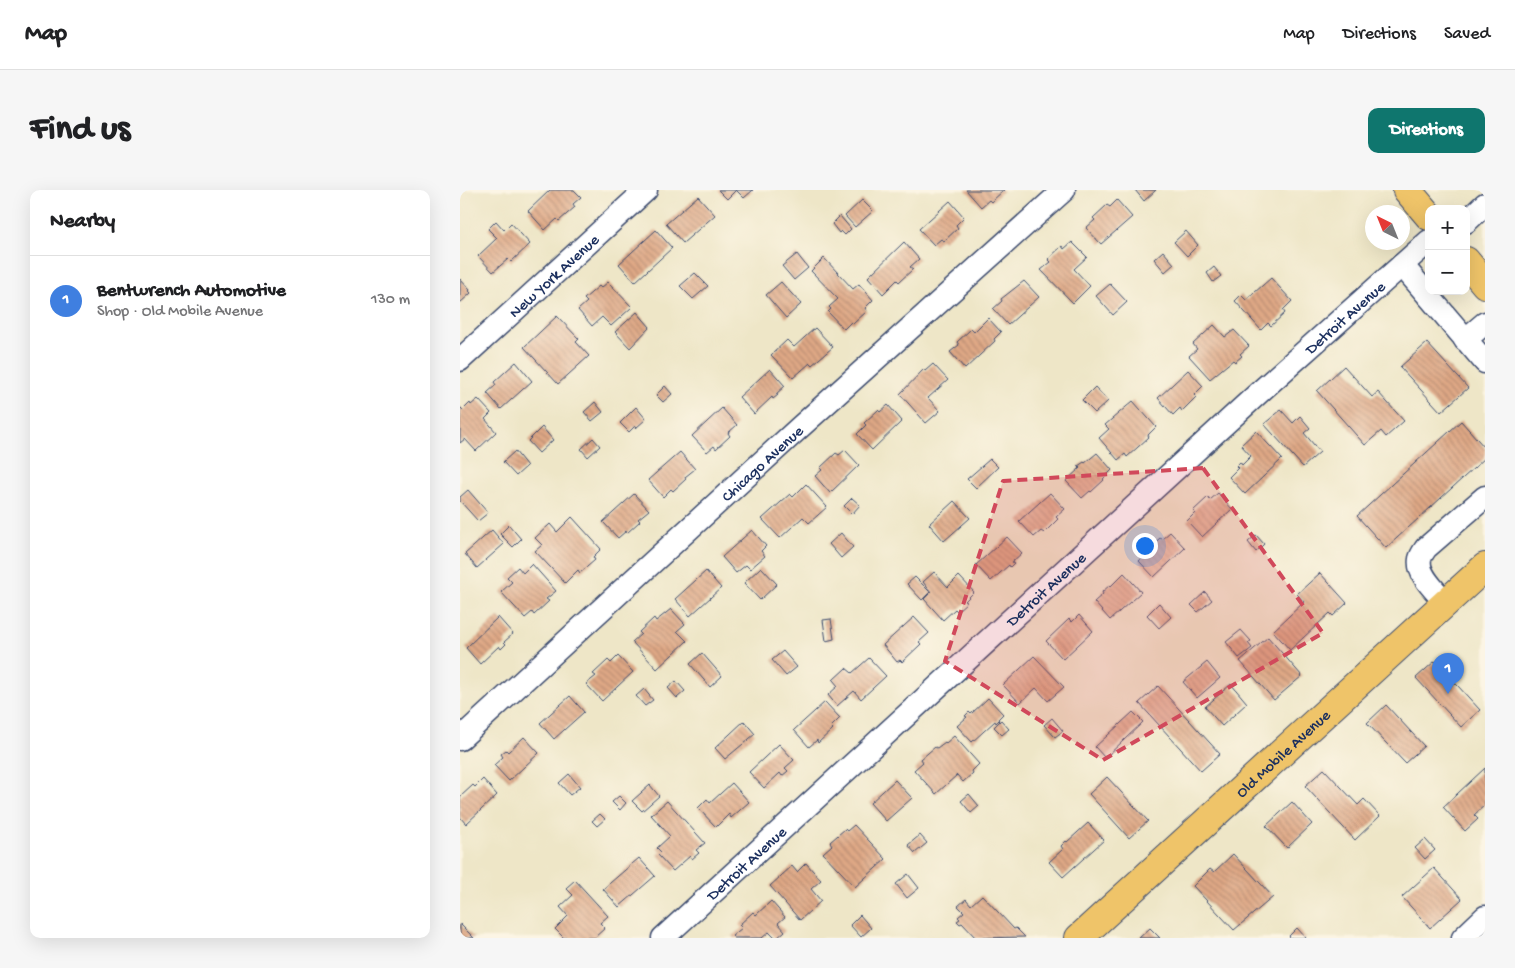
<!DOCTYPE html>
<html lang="en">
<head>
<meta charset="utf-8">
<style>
	:root { --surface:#fff; --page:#f6f6f6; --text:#202124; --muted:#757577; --line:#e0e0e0; --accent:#0f766e }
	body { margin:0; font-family:"Gochi Hand",sans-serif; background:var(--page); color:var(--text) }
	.controls { position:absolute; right:15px; top:15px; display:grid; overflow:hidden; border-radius:10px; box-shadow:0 5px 20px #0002 }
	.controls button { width:45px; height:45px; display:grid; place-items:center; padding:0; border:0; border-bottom:1px solid var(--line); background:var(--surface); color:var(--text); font:25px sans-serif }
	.compass { position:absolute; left:905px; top:15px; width:45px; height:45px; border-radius:50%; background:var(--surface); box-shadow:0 5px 20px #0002; rotate:317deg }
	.you { position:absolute; left:684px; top:355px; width:18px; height:18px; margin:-12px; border:4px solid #fff; border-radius:50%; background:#1a73e8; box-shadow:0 0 0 8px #1a73e833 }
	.badge { display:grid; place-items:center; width:32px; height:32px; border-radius:50%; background:var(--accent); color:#fff; font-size:16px; font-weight:700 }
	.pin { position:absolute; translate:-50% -41px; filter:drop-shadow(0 1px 2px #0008) }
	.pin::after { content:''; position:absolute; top:26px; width:18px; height:15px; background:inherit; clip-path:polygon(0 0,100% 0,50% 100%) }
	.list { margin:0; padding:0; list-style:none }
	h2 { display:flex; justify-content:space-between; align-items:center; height:65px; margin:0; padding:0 20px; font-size:21px }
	h2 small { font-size:16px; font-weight:400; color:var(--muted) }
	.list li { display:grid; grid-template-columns:32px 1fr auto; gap:15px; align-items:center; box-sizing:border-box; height:90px; padding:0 20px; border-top:1px solid var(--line) }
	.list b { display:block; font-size:19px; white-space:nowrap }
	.list p { margin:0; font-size:16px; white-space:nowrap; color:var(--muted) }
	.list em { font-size:16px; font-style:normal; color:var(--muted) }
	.map { position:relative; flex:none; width:1025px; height:748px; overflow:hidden; border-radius:10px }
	header { display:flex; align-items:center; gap:30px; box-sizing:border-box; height:70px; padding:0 25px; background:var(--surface); border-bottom:1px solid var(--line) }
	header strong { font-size:24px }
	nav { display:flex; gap:28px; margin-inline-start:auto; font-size:18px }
	.intro { display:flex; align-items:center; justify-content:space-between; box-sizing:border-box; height:120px; padding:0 30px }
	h1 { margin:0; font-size:35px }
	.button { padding:12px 22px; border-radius:10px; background:var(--accent); color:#fff; font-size:18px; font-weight:700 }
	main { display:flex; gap:30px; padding:0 30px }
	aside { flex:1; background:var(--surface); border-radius:10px; box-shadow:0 5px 20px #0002 }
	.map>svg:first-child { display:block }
</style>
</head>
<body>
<header>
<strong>Map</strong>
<nav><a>Map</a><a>Directions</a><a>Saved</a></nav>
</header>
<div class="intro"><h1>Find us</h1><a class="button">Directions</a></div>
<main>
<aside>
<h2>Nearby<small></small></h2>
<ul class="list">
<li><span class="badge" style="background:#3f7fe0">1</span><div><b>Bentwrench Automotive</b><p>Shop · Old Mobile Avenue</p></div><em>130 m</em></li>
</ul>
</aside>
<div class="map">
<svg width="1025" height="748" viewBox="0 0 1025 748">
	<defs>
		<pattern id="building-back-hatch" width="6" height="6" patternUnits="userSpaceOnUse" patternTransform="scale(1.25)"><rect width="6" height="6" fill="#dfa885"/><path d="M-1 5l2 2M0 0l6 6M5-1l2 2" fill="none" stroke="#b48970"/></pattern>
	</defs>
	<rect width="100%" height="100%" fill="#fcf5e5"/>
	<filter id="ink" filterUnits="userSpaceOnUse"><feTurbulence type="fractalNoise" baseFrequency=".02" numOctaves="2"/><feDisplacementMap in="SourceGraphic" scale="10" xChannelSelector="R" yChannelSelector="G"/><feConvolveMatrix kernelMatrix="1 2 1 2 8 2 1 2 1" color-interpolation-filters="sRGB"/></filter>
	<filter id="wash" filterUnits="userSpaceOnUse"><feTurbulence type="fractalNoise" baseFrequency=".0096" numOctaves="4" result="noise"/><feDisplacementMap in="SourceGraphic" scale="20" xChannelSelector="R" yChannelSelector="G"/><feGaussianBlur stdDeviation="1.12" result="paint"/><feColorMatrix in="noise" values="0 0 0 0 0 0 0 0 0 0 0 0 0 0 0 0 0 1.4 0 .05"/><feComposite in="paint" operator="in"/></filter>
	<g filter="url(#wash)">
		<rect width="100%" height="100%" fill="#eee6c7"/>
		<g id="blocks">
			<path fill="url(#building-back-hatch)" d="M 90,0 L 114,0 L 121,7 L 113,14 L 115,17 L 99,31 L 97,29 L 85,40 L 68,21 Z
				M 258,0 L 276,0 L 267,9 Z
				M 276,0 L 293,0 L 284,8 Z
				M 506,0 L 544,0 L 531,12 L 529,10 L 521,17 Z
				M 675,0 L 696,0 L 684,11 Z
				M 238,6 L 255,25 L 223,53 L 206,34 Z
				M 402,10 L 413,21 L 395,37 L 385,26 Z
				M 657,10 L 672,27 L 641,54 L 626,38 L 635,30 L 633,28 L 647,15 L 650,17 Z
				M 490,11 L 504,27 L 496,35 L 498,38 L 484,51 L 481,49 L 474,55 L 459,39 Z
				M 380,26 L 391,39 L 385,45 L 381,41 L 379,43 L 372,34 Z
				M 36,31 L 44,40 L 51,33 L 70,54 L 51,72 L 48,69 L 33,82 L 18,66 L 37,48 L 28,39 Z
				M 196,40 L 212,58 L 175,92 L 159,74 Z
				M 726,41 L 738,55 L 727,66 L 714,52 Z
				M 444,52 L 459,69 L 450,77 L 453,79 L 439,92 L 437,90 L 423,104 L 408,87 Z
				M 612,52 L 627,67 L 614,79 L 630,96 L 613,113 L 581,80 L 591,72 L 588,69 L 602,56 L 604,59 Z
				M 703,61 L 714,74 L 705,82 L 694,69 Z
				M 337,64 L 348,78 L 334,90 L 322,76 Z
				M 364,68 L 393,99 L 399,94 L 413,110 L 405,118 L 407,121 L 393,134 L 391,132 L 384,139 L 368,122 L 371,119 L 369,117 L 378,109 L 351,81 Z
				M 754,77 L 761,86 L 753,92 L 747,83 Z
				M 235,83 L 248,96 L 233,109 L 220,96 Z
				M 811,88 L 832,111 L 823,120 L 825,123 L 811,136 L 808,133 L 801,140 L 775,111 L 781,105 L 786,110 Z
				M 0,89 L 10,100 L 9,101 L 11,103 L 0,113 Z
				M 564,91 L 579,107 L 548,135 L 533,119 L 542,111 L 541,109 Z
				M 148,92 L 172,117 L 151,136 L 142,127 L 132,136 L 118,120 L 127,112 L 124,109 L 139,96 L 141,98 Z
				M 321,92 L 341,114 L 326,128 L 306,105 Z
				M 650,94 L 667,112 L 653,125 L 636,106 Z
				M 177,122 L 190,137 L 170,158 L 155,142 Z
				M 97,126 L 119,149 L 116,152 L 129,166 L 98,194 L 64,157 Z
				M 528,128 L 541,142 L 534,149 L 535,151 L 505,179 L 490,162 L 499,155 L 497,152 L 511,139 L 514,142 Z
				M 754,135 L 765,147 L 774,140 L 789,156 L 780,164 L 782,166 L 775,172 L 773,170 L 750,189 L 729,166 L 737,159 L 733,154 Z
				M 355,138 L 373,157 L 352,175 L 350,173 L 333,188 L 311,165 L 327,150 L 334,157 Z
				M 967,153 L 1008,198 L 981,222 L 940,177 Z
				M 56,172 L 72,191 L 41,219 L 27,203 L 36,195 L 34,192 Z
				M 473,174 L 488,190 L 468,208 L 480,221 L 466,233 L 440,204 L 464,179 L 465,181 Z
				M 884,176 L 912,207 L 918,202 L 944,231 L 926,247 L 921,241 L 905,255 L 857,201 Z
				M 310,179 L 325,196 L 316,204 L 318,205 L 313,209 L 312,207 L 294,224 L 279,207 Z
				M 728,180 L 743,196 L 734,205 L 736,207 L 722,221 L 720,218 L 713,225 L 698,208 Z
				M 205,196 L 212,204 L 203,212 L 196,205 Z
				M 635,197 L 648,211 L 635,223 L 622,210 Z
				M 18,209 L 31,223 L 25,229 L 36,242 L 16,261 L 5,249 L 0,253 L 0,217 L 3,220 L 10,213 L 11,215 Z
				M 673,211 L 696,237 L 688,245 L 689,247 L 667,267 L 665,264 L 658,270 L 639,248 L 649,239 L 645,235 Z
				M 135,212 L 143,222 L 132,231 L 124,222 Z
				M 428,215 L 442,231 L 412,260 L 397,244 L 406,235 L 404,233 L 418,220 L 420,222 Z
				M 176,217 L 186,229 L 176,238 L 175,236 L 169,242 L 160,233 Z
				M 262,218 L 277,235 L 268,243 L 270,246 L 256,259 L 254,256 L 247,262 L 232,246 Z
				M 821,220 L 833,233 L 840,226 L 850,238 L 844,243 L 860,262 L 843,277 L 804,234 Z
				M 1001,231 L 1025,258 L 1025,268 L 926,358 L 897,326 Z
				M 82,237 L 93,250 L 79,263 L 68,251 Z
				M 796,241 L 822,269 L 785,304 L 769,287 L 778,278 L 776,276 L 780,272 L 782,275 L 791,266 L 781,255 Z
				M 133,248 L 140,256 L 128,267 L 121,259 Z
				M 385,260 L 399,275 L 370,303 L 355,286 L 362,280 L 360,278 L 376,263 L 379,265 Z
				M 55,261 L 67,276 L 56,286 L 43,272 Z
				M 220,262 L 235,279 L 225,287 L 226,289 L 213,301 L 211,299 L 203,307 L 188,290 Z
				M 637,263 L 652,280 L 643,289 L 644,290 L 631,302 L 630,301 L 622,308 L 606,291 L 620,278 L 618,276 L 624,272 L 625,273 Z
				M 530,269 L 538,277 L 516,298 L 507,289 Z
				M 346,294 L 367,317 L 349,333 L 343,327 L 320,348 L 302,329 L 330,304 L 333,307 Z
				M 8,300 L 28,323 L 18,331 L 0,311 L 0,307 Z
				M 590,303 L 605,319 L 596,327 L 598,329 L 584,343 L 581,341 L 574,347 L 559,331 Z
				M 758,303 L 772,319 L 742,347 L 727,331 L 735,323 L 733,321 L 748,307 L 750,310 Z
				M 174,304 L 189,320 L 178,329 L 180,331 L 167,343 L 166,341 L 158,348 L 143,332 Z
				M 392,308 L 400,315 L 392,324 L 384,316 Z
				M 494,311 L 510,328 L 484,351 L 469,334 Z
				M 112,327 L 141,359 L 133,367 L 135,370 L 120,383 L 118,380 L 105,393 L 75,361 L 82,355 L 75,348 L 90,334 L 97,342 Z
				M 49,335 L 61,349 L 53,357 L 40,344 Z
				M 32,340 L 44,354 L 17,378 L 5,364 Z
				M 292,340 L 306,356 L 301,361 L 305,366 L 290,379 L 286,375 L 276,383 L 262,367 Z
				M 710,342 L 725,358 L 694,387 L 679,371 L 688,362 L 686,361 L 700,348 L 702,349 Z
				M 381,343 L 393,357 L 381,368 L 369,354 Z
				M 796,345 L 804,354 L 796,362 L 788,352 Z
				M 547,347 L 562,363 L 552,372 L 554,373 L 550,377 L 549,375 L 531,391 L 516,375 Z
				M 72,374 L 96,401 L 86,409 L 89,411 L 74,425 L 72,422 L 65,428 L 41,402 L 52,392 L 47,387 L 58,377 L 63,383 Z
				M 301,377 L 317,394 L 300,410 L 284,393 Z
				M 246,381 L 261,398 L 230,426 L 215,409 Z
				M 474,382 L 488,397 L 499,386 L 514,402 L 505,411 L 507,412 L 497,421 L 495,419 L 483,430 L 464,409 L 471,402 L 463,392 Z
				M 664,383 L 681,402 L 650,430 L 634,412 L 643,404 L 642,402 L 650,395 L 651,396 Z
				M 860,383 L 887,413 L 873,426 L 870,423 L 830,460 L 813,441 L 844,412 L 837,404 Z
				M 455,387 L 470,402 L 462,410 L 447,394 Z
				M 745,402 L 752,410 L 738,422 L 731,415 Z
				M 699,413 L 711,427 L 699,438 L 687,425 Z
				M 211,419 L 225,434 L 217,441 L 227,451 L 197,479 L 172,452 L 181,444 L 179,442 L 194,428 L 196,431 Z
				M 619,425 L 633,441 L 603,469 L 586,451 L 609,429 L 612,432 Z
				M 38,427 L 53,444 L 44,452 L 46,454 L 41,459 L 39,456 L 20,474 L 6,458 Z
				M 454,427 L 469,443 L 459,452 L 461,454 L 442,472 L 440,470 L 437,472 L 423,455 Z
				M 371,429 L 374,449 L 366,451 L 363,430 Z
				M 781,440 L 791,451 L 788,453 L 792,458 L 779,468 L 766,452 Z
				M 808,447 L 842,486 L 814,510 L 780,471 Z
				M 323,461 L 337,477 L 326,486 L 312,470 Z
				M 242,463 L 262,486 L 250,497 L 230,474 Z
				M 158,466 L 173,482 L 142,511 L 126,494 L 136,486 L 133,484 L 148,470 L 151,473 Z
				M 574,466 L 604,497 L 588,511 L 576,498 L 560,513 L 543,495 Z
				M 409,468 L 426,486 L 401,509 L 394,501 L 377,516 L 368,505 L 378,496 L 373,490 L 386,478 L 392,483 Z
				M 975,471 L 1020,520 L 1001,537 L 956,488 Z
				M 747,472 L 760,488 L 737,508 L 723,492 Z
				M 216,491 L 225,501 L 217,508 L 208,498 Z
				M 771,494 L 787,513 L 762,536 L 745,517 Z
				M 698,496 L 760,564 L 741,581 L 679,513 Z
				M 184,499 L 193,510 L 185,516 L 176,506 Z
				M 110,506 L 124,522 L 94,549 L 80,533 Z
				M 528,508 L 543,524 L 538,529 L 539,530 L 536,533 L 535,531 L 512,552 L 497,536 L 507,527 L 505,526 L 509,522 L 511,524 Z
				M 365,512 L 380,528 L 371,537 L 373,539 L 358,553 L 357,550 L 349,557 L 334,540 Z
				M 926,515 L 964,556 L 945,573 L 907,533 Z
				M 673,522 L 683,532 L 645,568 L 635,557 Z
				M 592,528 L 603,541 L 595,547 L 584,535 Z
				M 541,530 L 549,539 L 542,545 L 534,537 Z
				M 284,531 L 295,544 L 265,569 L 255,558 Z
				M 494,546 L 519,574 L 512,581 L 513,583 L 503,592 L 497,585 L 476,604 L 454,580 L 463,572 L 461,569 L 475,557 L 477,558 L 485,552 L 486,553 Z
				M 64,547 L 79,563 L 49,591 L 34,575 L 43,567 L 41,564 L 46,560 L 48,562 Z
				M 319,554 L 334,570 L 325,578 L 328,581 L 322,586 L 320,583 L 304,598 L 289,582 Z
				M 1025,578 L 1025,615 L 1014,625 L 1018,629 L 1005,641 L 983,617 Z
				M 864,579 L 898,615 L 904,609 L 920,626 L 895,650 L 845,596 Z
				M 109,584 L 120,597 L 110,605 L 99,593 Z
				M 647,587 L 688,631 L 669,648 L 629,604 Z
				M 23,589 L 37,605 L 6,634 L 0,627 L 0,607 L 13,595 L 15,597 Z
				M 435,590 L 452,608 L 426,631 L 410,613 Z
				M 272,593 L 289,612 L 271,628 L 269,624 L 256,637 L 238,618 L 247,609 L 250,613 Z
				M 190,595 L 199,606 L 182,621 L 172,611 Z
				M 509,604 L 519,616 L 511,623 L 501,611 Z
				M 159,606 L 166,613 L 160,620 L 152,612 Z
				M 207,611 L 245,653 L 236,660 L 239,663 L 232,669 L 230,666 L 213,681 L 198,665 L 201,662 L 197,658 L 210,646 L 191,625 Z
				M 832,612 L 852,634 L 827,658 L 806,636 Z
				M 140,624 L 145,629 L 137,636 L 132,631 Z
				M 628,633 L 644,650 L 603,687 L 589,672 L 603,659 L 601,656 L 606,651 L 607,652 Z
				M 394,635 L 426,669 L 395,697 L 363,663 L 372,655 L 370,652 L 385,639 L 387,641 Z
				M 460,645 L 467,653 L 455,663 L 448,655 Z
				M 965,649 L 975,660 L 965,669 L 955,658 Z
				M 773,664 L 813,707 L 774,740 L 733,696 L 750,679 L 754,682 Z
				M 179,668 L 195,686 L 159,717 L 143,699 Z
				M 346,673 L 361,690 L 351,699 L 361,711 L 340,730 L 310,696 L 332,676 L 337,682 Z
				M 974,678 L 1002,709 L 970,738 L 942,707 Z
				M 448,684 L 459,698 L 447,708 L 436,694 Z
				M 115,690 L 148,726 L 140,733 L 145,738 L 134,748 L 104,748 L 95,739 L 108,726 L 100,717 L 113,705 L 106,698 Z
				M 522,705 L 554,739 L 556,738 L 565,747 L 516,748 L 502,733 L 500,734 L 497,731 L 500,729 L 498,727 L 504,722 L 498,716 L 506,709 L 511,715 Z
				M 311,711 L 325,727 L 318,733 L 325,741 L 317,748 L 315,748 L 309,742 L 302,748 L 274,748 L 272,746 L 282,738 L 279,735 L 293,722 L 296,725 Z
				M 400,725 L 411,738 L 401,747 L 390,735 Z
				M 0,734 L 14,748 L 0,748 Z
				M 690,738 L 700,748 L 679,748 Z
				M 837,738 L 846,748 L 831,748 L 829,746 Z"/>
		</g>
	</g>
	<g filter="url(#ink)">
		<use href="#blocks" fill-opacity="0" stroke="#3b4a6e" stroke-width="1"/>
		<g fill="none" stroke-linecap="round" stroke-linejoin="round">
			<defs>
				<g id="minor">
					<path d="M 1006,32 L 1025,14"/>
					<path d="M 942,75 L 1025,172"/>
					<path d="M 1005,150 L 1025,133"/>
					<path id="s1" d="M 0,170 L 186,0"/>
					<path d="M 986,413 C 976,401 957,385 960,369 C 961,365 964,361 966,358 L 1025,307"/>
					<path id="s2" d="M 0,549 L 339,238 L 604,0"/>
					<path id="s3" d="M 203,748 L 803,199 L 969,51"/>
					<path d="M 1003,748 L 1025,727"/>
				</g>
				<g id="major">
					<path d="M 947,0 L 969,26"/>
					<path d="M 1006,71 L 1025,94"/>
					<path id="s4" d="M 619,748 L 1025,377"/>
				</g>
			</defs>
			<use href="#minor" stroke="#3b4a6e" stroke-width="25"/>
			<use href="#major" stroke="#3b4a6e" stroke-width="30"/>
			<use href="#minor" stroke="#fff" stroke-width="22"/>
			<use href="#major" stroke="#efc469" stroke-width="28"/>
		</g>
	</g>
	<path fill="#d1495b" fill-opacity="0.2" stroke="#d1495b" stroke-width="4" stroke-dasharray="10 6" stroke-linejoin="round" d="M 743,278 L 863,443 L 643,570 L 485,471 L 543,291 Z"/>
	<g text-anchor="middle" stroke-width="4.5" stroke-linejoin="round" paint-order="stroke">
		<g font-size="16" fill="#1b2f5e" stroke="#fcf5e5">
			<text dy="6" stroke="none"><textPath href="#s1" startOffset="126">New York Avenue</textPath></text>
			<text dy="6" stroke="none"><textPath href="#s3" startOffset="922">Detroit Avenue</textPath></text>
			<text dy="6" stroke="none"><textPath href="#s2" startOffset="409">Chicago Avenue</textPath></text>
			<text dy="6" stroke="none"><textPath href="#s3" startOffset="518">Detroit Avenue</textPath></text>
			<text dy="6" stroke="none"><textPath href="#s4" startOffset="275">Old Mobile Avenue</textPath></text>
			<text dy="6" stroke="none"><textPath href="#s3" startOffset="112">Detroit Avenue</textPath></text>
		</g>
	</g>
</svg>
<div class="controls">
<button>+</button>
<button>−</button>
</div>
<svg class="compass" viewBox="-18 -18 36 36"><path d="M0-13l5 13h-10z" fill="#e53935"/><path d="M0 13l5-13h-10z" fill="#757577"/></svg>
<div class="you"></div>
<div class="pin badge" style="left:988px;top:504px;background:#3f7fe0">1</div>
</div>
</main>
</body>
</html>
